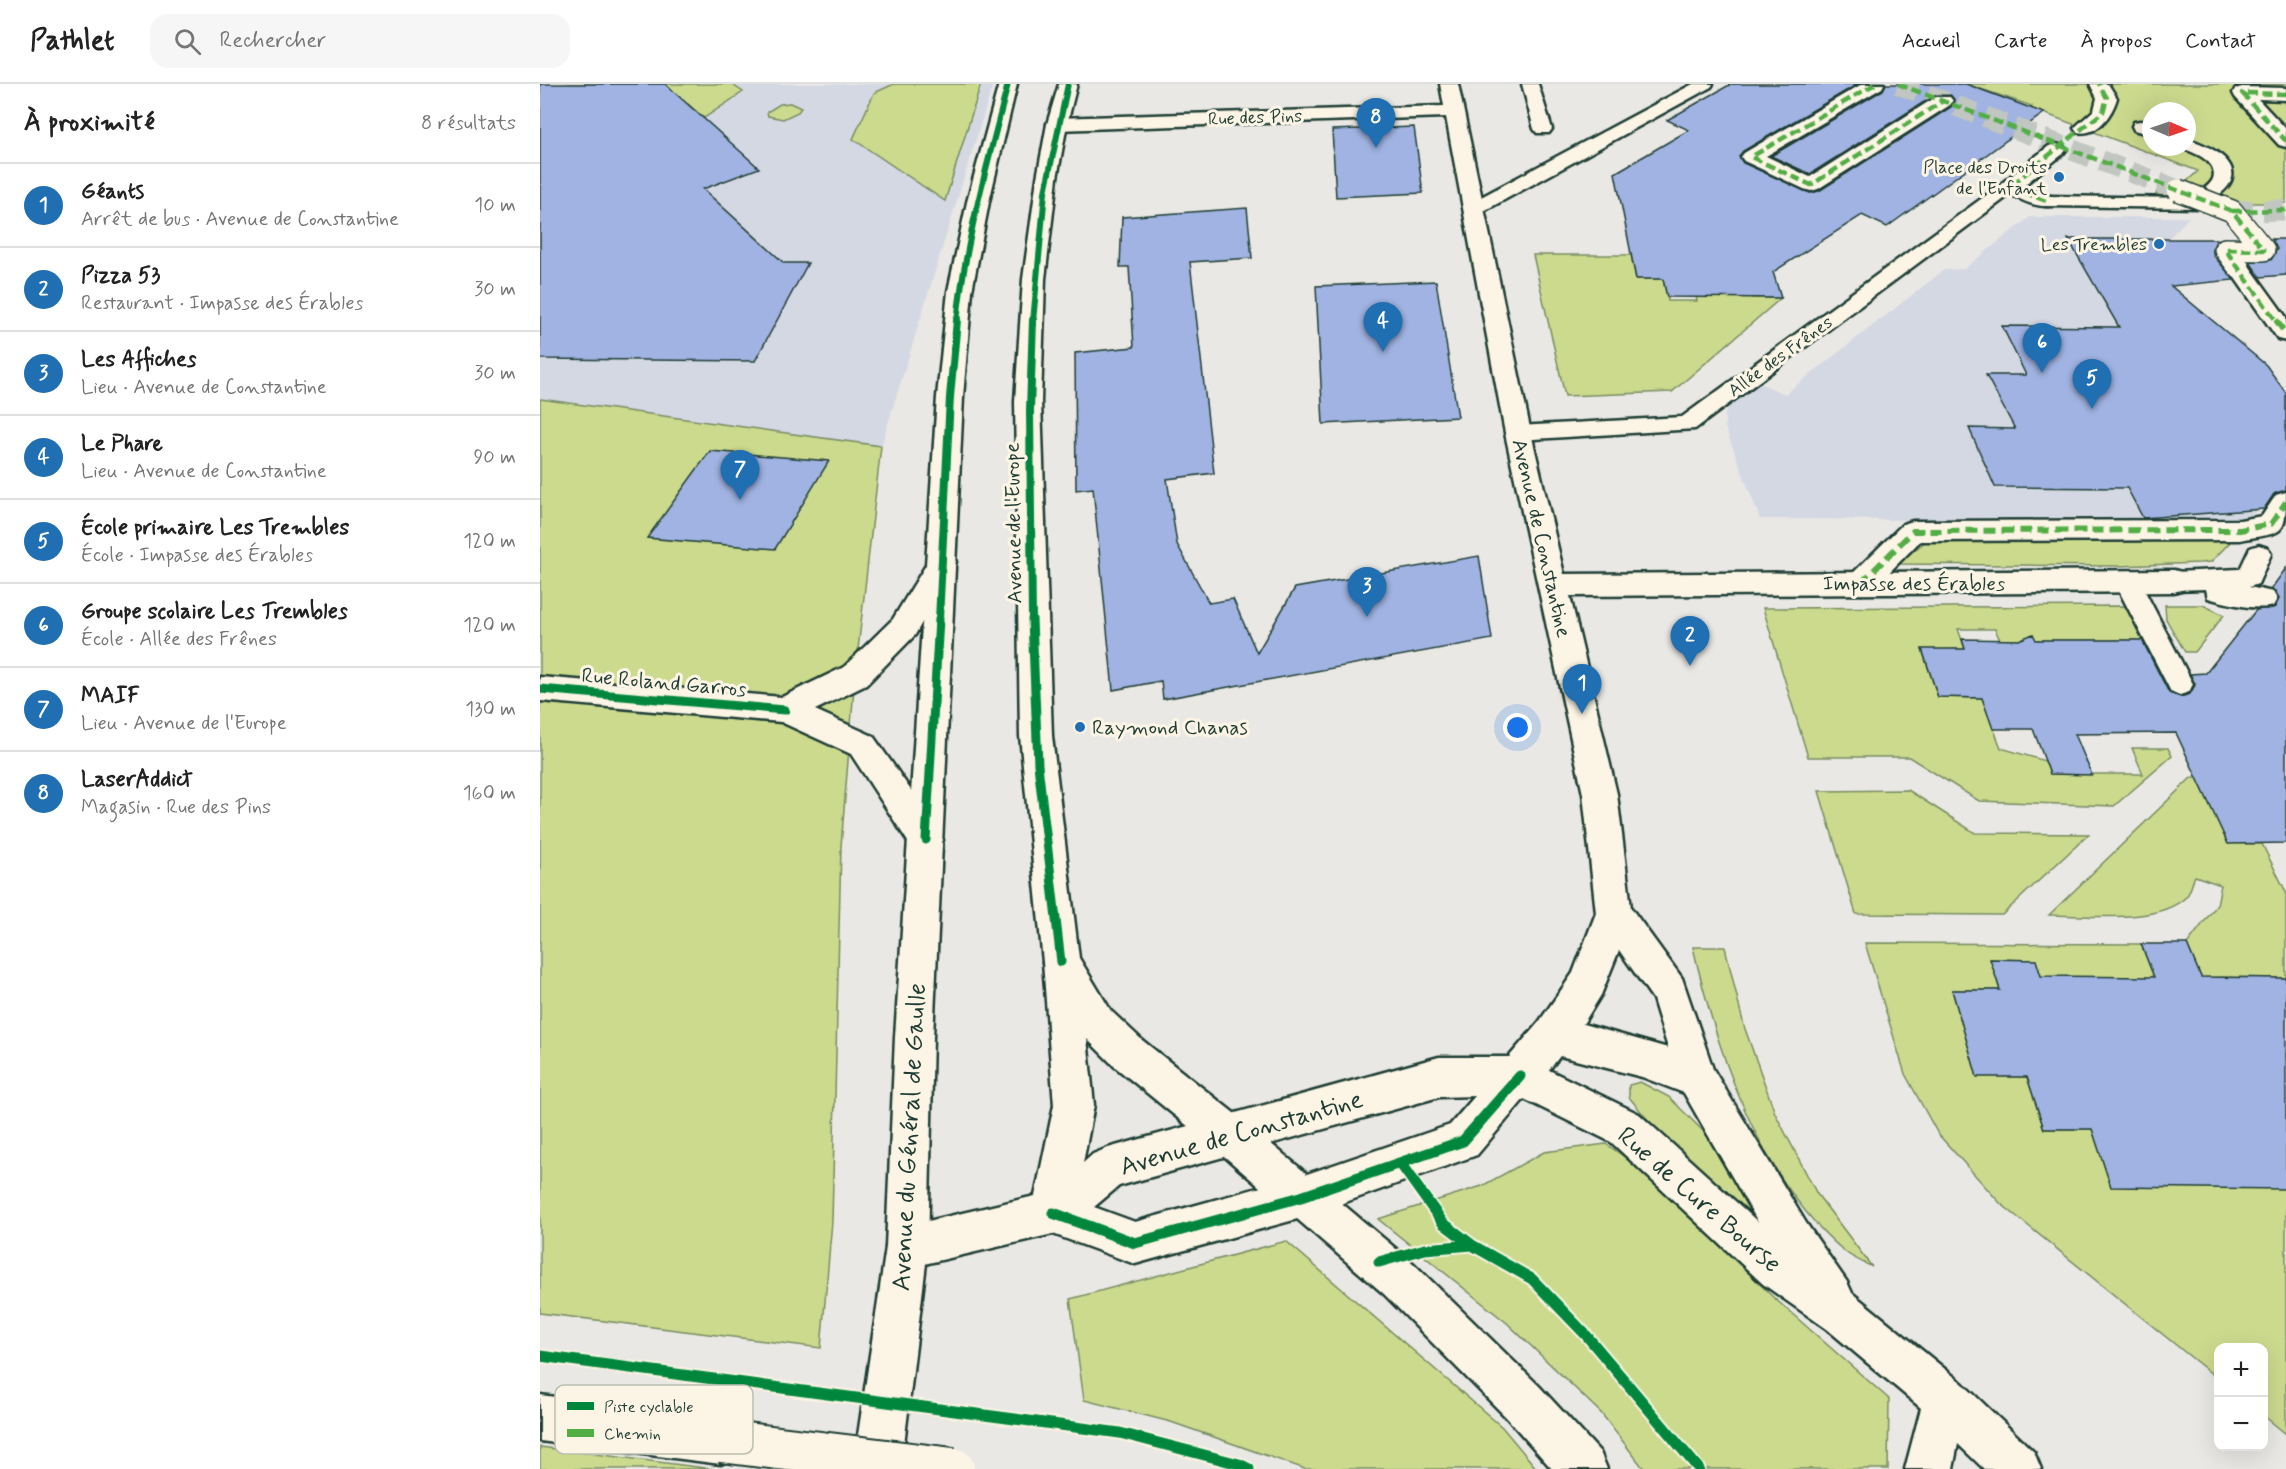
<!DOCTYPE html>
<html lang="fr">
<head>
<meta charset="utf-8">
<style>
	:root { --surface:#fff; --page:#f6f6f6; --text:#222; --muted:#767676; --line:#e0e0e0; --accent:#1f6fb2 }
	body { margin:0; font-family:Mynerve,sans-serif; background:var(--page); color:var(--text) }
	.controls { position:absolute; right:18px; bottom:18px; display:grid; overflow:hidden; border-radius:12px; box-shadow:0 6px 24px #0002 }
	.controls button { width:54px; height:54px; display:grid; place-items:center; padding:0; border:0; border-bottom:2px solid var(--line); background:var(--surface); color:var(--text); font:30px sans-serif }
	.compass { position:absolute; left:1602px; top:18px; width:54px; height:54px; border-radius:50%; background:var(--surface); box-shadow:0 6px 24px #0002; rotate:92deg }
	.you { position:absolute; left:978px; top:644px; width:21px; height:21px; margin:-15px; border:4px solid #fff; border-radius:50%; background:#1a73e8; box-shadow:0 0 0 9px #1a73e833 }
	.badge { display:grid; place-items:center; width:39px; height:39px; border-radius:50%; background:var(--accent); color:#fff; font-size:20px; font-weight:700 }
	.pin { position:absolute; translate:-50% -50px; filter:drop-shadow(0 2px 3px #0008) }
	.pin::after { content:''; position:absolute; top:32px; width:21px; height:18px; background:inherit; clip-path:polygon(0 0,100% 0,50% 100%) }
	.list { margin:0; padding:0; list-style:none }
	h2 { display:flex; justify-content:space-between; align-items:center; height:78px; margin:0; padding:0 24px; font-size:26px }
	h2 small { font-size:20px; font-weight:400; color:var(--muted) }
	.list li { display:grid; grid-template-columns:39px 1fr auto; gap:18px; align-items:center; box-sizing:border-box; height:84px; padding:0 24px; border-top:2px solid var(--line) }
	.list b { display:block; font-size:22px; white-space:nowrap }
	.list p { margin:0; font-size:20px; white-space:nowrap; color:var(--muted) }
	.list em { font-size:20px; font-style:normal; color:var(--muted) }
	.icon { flex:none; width:33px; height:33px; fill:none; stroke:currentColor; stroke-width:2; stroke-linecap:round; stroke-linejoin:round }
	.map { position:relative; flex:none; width:1746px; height:1385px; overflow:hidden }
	header { display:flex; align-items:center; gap:36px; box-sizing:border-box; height:84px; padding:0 30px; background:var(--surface); border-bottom:2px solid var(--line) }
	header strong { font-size:28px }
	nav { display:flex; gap:33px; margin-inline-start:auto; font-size:21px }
	.search { width:420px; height:54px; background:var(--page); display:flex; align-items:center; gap:15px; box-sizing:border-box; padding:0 21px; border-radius:18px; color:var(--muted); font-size:22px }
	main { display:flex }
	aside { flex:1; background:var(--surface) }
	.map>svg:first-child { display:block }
</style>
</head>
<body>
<header>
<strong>Pathlet</strong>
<div class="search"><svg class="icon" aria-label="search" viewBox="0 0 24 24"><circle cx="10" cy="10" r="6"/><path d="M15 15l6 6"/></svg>Rechercher</div>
<nav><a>Accueil</a><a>Carte</a><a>À propos</a><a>Contact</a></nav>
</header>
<main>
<aside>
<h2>À proximité<small>8 résultats</small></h2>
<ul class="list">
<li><span class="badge">1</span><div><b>Géants</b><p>Arrêt de bus · Avenue de Constantine</p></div><em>10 m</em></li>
<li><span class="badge">2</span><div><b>Pizza 53</b><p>Restaurant · Impasse des Érables</p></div><em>30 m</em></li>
<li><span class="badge">3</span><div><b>Les Affiches</b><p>Lieu · Avenue de Constantine</p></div><em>30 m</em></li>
<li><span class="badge">4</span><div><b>Le Phare</b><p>Lieu · Avenue de Constantine</p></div><em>90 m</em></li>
<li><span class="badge">5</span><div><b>École primaire Les Trembles</b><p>École · Impasse des Érables</p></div><em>120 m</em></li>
<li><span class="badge">6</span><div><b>Groupe scolaire Les Trembles</b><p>École · Allée des Frênes</p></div><em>120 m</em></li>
<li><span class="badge">7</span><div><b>MAIF</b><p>Lieu · Avenue de l'Europe</p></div><em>130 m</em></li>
<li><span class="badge">8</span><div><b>LaserAddict</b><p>Magasin · Rue des Pins</p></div><em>160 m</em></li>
</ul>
</aside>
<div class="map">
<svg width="1746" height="1385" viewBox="0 0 1746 1385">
	<rect width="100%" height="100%" fill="#eae8e4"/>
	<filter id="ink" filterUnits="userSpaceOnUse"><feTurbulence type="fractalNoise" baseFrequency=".0167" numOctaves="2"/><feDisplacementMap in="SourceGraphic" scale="12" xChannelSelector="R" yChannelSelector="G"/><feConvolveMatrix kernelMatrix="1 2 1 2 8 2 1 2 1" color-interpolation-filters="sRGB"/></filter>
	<g filter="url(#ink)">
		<path fill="#d4d8e3" d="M 0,0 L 453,0 L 341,362 L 315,592 L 301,762 L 292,1137 L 0,1132 Z
			M 1490,133 L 1649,133 L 1628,155 L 1686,184 L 1695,196 L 1632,203 L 1726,281 L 1746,309 L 1746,389 L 1707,438 L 1220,435 L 1185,343 L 1185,330 L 1190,317 L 1215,297 L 1245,310 L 1404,186 L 1424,185 Z"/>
		<path fill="#ccda8e" stroke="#768c61" stroke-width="1.5" fill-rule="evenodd" d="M 29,0 L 191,0 L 203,8 L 164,34 L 148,20 L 0,5 Z
			M 354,0 L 441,0 L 405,117 L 313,55 L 334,9 Z
			M 1426,0 L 1746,0 L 1746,39 L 1741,39 L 1746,45 L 1746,119 L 1700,119 L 1664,104 L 1650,117 L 1627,114 L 1616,110 L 1618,107 L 1631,112 L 1658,87 L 1490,24 L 1492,22 ZM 1611,27 L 1647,27 L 1647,63 L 1611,63 Z
			M 250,19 L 261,24 L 258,28 L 243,35 L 228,32 L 227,28 L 240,20 Z
			M 993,171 L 1091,171 L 1096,195 L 1123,195 L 1128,217 L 1157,217 L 1153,195 L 1206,195 L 1212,214 L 1241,214 L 1132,308 L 1025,312 Z
			M 0,315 L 341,362 L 315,592 L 301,762 L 292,1137 L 281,1264 L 0,1229 Z
			M 1390,454 L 1692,456 L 1671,478 L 1660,479 L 1578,482 L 1357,480 Z
			M 1625,521 L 1663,521 L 1684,531 L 1655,568 L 1645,568 L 1626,535 Z
			M 1590,522 L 1606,556 L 1460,556 L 1455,545 L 1418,545 L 1425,565 L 1382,566 L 1398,613 L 1442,614 L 1461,664 L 1505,677 L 1510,690 L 1603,690 L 1592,664 L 1628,664 L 1632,672 L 1574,722 L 1439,717 L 1369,673 L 1268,673 L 1223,524 Z
			M 1651,694 L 1689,694 L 1688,759 L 1722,760 L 1746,808 L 1746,894 L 1661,893 L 1647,860 L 1677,821 L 1681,801 L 1655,792 C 1652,798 1651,808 1646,813 C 1617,841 1547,831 1509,831 Z
			M 1368,706 L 1435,749 L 1549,750 L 1462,831 L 1316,830 L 1279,707 Z
			M 1325,859 L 1601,860 L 1614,893 L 1506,907 L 1495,876 L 1451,875 L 1460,906 L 1412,906 L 1437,992 L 1487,993 L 1504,1045 L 1552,1045 L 1746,1105 L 1746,1350 L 1724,1332 L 1724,1264 L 1678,1264 L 1678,1295 L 1460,1119 L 1398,1050 L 1365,990 Z
			M 1153,863 L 1185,863 L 1204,942 L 1235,1029 L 1277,1110 L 1332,1183 C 1323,1178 1312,1174 1304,1167 C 1218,1093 1178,971 1153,863 Z
			M 1100,998 L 1129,1013 L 1168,1052 L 1205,1116 L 1244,1170 L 1120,1051 L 1089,1013 L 1089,1001 Z
			M 1066,1060 L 1109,1090 L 1233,1213 L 1349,1315 L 1348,1385 L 1104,1385 L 1061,1329 L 967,1239 L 838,1135 L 942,1102 L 1004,1068 Z
			M 746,1157 L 962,1343 L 997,1385 L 765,1385 L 631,1338 L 544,1316 L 530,1215 Z
			M 0,1363 L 173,1385 L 0,1385 Z"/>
		<path fill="#a0b3e2" stroke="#1f3d34" stroke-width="1.5" d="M 0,0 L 125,0 L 219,84 L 163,105 L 244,179 L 268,179 L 215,277 L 0,275 Z
			M 1191,0 L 1318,0 L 1203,67 L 1199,72 L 1203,79 L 1270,109 L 1279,107 L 1411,23 L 1415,17 L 1410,11 L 1395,11 L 1270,90 L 1231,72 L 1343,6 L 1346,0 L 1426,0 L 1504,29 L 1347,143 L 1322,131 L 1233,188 L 1241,214 L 1127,213 L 1123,195 L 1096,195 L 1075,89 L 1149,46 L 1127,36 Z
			M 874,43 L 883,109 L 796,113 L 792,46 Z
			M 707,124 L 712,174 L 650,178 L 674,389 L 627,395 L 637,460 L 669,519 L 693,515 L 717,569 L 755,504 L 939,472 L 952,555 L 623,615 L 621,597 L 573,606 L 553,404 L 536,406 L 535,269 L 594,263 L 589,183 L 580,183 L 582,133 Z
			M 1528,155 L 1677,155 L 1672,165 L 1674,172 L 1694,196 L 1631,202 L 1726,281 L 1746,309 L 1746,406 L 1734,410 L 1724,425 L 1603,434 L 1587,404 L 1455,403 L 1429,344 L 1475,345 L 1446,291 L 1486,291 L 1462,242 L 1579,243 Z
			M 1732,155 L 1746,155 L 1746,191 L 1720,193 L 1710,178 L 1731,176 L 1737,165 Z
			M 896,197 L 918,333 L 783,340 L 776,202 Z
			M 170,367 L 289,377 L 235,465 L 107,454 Z
			M 1746,484 L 1746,759 L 1688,760 L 1636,649 L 1535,650 L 1552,691 L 1510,690 L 1493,645 L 1453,645 L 1442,614 L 1398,613 L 1382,565 L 1425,565 L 1422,555 L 1479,556 L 1493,550 L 1496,556 L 1602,556 L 1629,609 L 1641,613 L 1650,610 L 1655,601 L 1650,590 L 1666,589 L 1716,526 L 1735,523 L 1739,514 L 1735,507 L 1731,505 Z
			M 1601,860 L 1647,860 L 1661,893 L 1746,894 L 1746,1105 L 1571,1103 L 1552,1045 L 1504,1045 L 1487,993 L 1437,993 L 1412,906 L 1460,906 L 1450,875 L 1496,876 L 1501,892 L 1614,893 Z"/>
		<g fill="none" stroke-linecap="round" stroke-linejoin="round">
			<path stroke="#c1c6c1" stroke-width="21" stroke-dasharray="21 10" stroke-linecap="butt" d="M 1358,0 L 1638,106
				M 1692,127 L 1746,126"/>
			<defs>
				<path id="service" d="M 982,0 L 998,0 L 1012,45 L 1009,49 L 997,49 L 994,45 Z
					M 1153,0 L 1173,0 L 1171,3 L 942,128 L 928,128 L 926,124 L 928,120 Z
					M 1600,37 L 1611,40 L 1611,51 L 1594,46 L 1592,42 L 1594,38 Z
					M 1647,55 C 1664,59 1706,78 1688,102 C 1682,110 1671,117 1662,124 L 1506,122 L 1500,121 L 1497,117 L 1500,113 L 1506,112 L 1652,114 C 1658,109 1670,102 1673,95 C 1679,77 1653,68 1641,64 L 1647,63 Z
					M 1469,98 L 1475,99 L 1478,103 L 1475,107 L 1155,345 L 978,356 L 970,354 L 967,349 L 970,344 L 978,342 L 1142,333 L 1463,99 Z
					M 1719,461 L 1728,464 L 1731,470 L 1718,500 L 1709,503 L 1733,508 L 1737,515 L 1733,522 C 1715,527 1686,519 1668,514 L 1666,505 L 1634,506 L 1625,504 L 1621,497 L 1625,490 L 1634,488 L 1700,485 L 1710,464 Z
					M 1587,488 L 1596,490 L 1653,600 L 1649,608 L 1640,611 L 1631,608 L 1627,600 L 1574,497 L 1578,490 Z"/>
				<path id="pedestrian" d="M 1322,0 L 1344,0 L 1342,4 L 1226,72 L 1270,93 L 1396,13 L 1410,13 L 1413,17 L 1410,21 L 1278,105 L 1271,107 L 1264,105 L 1204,77 L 1201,73 L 1204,69 Z
					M 1550,0 L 1568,0 L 1577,14 C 1572,31 1557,53 1537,48 L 1534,44 L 1554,26 L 1557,14 Z
					M 1702,3 L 1746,4 L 1746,16 L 1718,15 L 1746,45 L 1746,63 L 1739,61 L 1695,13 L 1693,9 L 1695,5 Z
					M 1516,60 L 1523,62 L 1526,66 L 1523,70 L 1484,101 L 1513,113 L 1517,117 L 1513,121 C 1497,126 1477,113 1462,107 L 1459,103 L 1462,99 L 1509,62 Z
					M 1699,177 L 1707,179 L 1746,233 L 1746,257 L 1738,255 L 1688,184 L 1691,179 Z
					M 1746,408 C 1746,455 1743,447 1700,456 L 1380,457 L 1331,507 L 1321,510 L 1311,507 L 1306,499 L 1311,491 L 1363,440 L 1373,437 L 1700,436 L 1722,432 L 1736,411 Z"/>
				<path id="minor" d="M 900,0 L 918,0 L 991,349 L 1024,490 L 1634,486 L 1644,489 L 1648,497 L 1644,505 L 1634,508 L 1030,512 L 1077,710 L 1091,824 L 1142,894 L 1173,985 L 1266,1139 L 1307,1198 L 1312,1209 L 1422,1299 L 1494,1368 L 1501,1385 L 1444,1385 L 1418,1360 L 1413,1385 L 1365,1385 L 1381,1324 L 1287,1245 L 1223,1200 L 1071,1058 L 984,1015 L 937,1071 L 761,1134 L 595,1180 L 513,1150 L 367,1184 L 352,1178 L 346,1163 L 352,1148 L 367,1142 L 495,1112 L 514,1021 L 503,878 L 508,866 L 521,861 L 534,866 L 539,878 L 554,1021 L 543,1079 L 553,1070 L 568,1064 L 899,973 L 969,973 L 999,938 L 1033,889 L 1056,829 L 1043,710 L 965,349 L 906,33 L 517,46 L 510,44 L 507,40 L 510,36 L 517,34 L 904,22 ZM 1079,866 L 1113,915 L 1128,964 L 1043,940 L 1061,911 ZM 1020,972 L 1102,993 L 1144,1009 L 1218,1138 L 1099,1030 L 1009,986 ZM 935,1012 L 910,1041 L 761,1092 L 595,1138 L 554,1123 L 579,1102 L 899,1013 Z
					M 402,468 L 412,471 L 416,478 L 375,551 L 326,601 L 275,626 L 333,652 L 398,745 L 403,756 L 398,767 L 386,771 L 374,767 L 311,670 L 241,638 L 0,617 L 0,593 L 242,613 L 304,583 L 353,535 L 392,471 Z
					M 0,1311 L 181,1334 L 197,1341 L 204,1357 L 197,1373 L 181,1380 L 0,1357 Z"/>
				<path id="secondary" d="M 459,0 L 477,0 L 449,118 L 432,207 L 423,313 L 393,953 L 388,1163 L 361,1385 L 313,1385 L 346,1163 L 355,953 L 397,313 L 408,207 L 427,118 Z
					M 519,0 L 537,0 L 527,40 L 517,94 L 505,195 L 501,317 L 512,652 L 539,874 L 571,927 L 602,956 L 704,1037 L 874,1180 L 999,1302 L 1060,1368 L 1067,1385 L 1012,1385 L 967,1334 L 844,1210 L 676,1065 L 574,982 L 545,953 L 503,878 L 480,652 L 475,317 L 483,195 L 497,94 L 507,40 Z"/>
			</defs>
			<use href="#service" stroke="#1f3d34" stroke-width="5"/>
			<use href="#pedestrian" stroke="#1f3d34" stroke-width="5"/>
			<use href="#minor" stroke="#1f3d34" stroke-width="5"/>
			<use href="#secondary" stroke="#1f3d34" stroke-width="5"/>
			<use href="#service" fill="#fcf5e5" fill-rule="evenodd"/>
			<use href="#pedestrian" fill="#fcf5e5" fill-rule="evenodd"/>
			<use href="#minor" fill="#fcf5e5" fill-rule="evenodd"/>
			<use href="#secondary" fill="#fcf5e5" fill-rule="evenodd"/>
			<defs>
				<path id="pedestrian-bridge" d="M 1638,106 L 1692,127 L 1724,166 L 1685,165 L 1699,184"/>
				<path id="minor-bridge" d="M 181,1357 L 413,1385"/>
			</defs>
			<use href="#pedestrian-bridge" stroke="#1f3d34" stroke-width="24" stroke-linecap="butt"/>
			<use href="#minor-bridge" stroke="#1f3d34" stroke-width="46" stroke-linecap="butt"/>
			<use href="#pedestrian-bridge" stroke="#fcf5e5" stroke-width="21"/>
			<use href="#minor-bridge" stroke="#fcf5e5" stroke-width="42"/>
			<path stroke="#52ad45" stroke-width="4.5" stroke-dasharray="10 4.5" stroke-linecap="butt" d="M 1335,0 L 1211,73 L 1271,101 L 1403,17
				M 1358,0 L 1692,127 L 1724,166 L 1685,165 L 1737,238
				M 1746,10 L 1702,9 L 1746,57
				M 1506,117 L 1469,103 L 1563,28 L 1567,14 L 1559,0
				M 1692,127 L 1746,126"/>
			<path stroke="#52ad45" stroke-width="6" stroke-dasharray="12 6" stroke-linecap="butt" d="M 1736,236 L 1746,250
				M 1321,499 L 1373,447 L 1700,446 L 1731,440 L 1746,418"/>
			<defs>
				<path id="cycleway-far3" d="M 417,238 C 425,157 448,78 468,0
					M 493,238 L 505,108 L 528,0"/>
				<path id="cycleway-far2" d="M 399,536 L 410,313 L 417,236
					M 492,536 L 490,326 L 493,236"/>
				<path id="cycleway-far1" d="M 492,535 L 498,681 L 521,878
					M 0,605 L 245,626
					M 386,756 L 399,535"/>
				<path id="cycleway" d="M 860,1079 L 903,1139 L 932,1161 L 992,1195 L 1046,1251 L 1159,1385
					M 513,1129 L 595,1159 L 761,1113 L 923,1057 L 980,992
					M 839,1178 L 885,1165 L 932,1161
					M 0,1272 L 580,1349 L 699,1380 L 709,1385"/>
			</defs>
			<use href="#cycleway-far3" stroke="#fcf5e5" stroke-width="8"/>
			<use href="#cycleway-far2" stroke="#fcf5e5" stroke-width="10"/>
			<use href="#cycleway-far1" stroke="#fcf5e5" stroke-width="13"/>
			<use href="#cycleway" stroke="#fcf5e5" stroke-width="15"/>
			<use href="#cycleway-far3" stroke="#00873e" stroke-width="6"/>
			<use href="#cycleway-far2" stroke="#00873e" stroke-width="8"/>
			<use href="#cycleway-far1" stroke="#00873e" stroke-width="9"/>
			<use href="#cycleway" stroke="#00873e" stroke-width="11"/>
		</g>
	</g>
	<g fill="#1f6fb2" stroke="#fcf5e5" stroke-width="2">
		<circle cx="1519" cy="93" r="6"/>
		<circle cx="1619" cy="160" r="6"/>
		<circle cx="540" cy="643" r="6"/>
	</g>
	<g text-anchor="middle" stroke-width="6" stroke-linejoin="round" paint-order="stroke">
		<g font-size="18" fill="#1f3d34" stroke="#fcf5e5">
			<text transform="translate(715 33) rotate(-2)" y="6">Rue des Pins</text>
			<text transform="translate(1240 272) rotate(-36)" y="6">Allée des Frênes</text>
		</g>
		<g font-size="18" fill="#1f3d34" stroke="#fcf5e5" text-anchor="end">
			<text x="1507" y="89">Place des Droits<tspan x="1507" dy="21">de l'Enfant</tspan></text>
			<text x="1607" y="166">Les Trembles</text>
		</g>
		<g font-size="21" fill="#1f3d34" stroke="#fcf5e5">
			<text transform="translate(473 439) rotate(-91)" y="7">Avenue de l'Europe</text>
			<text transform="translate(1002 454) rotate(77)" y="7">Avenue de Constantine</text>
			<text x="1374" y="506">Impasse des Érables</text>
			<text transform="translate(124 598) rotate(5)" y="7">Rue Roland Garros</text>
		</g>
		<g font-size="21" fill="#1f3d34" stroke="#fcf5e5" text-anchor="start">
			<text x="552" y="650">Raymond Chanas</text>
		</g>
		<g font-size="26" fill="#1f3d34" stroke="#fcf5e5">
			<text transform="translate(701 1048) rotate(-16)" y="9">Avenue de Constantine</text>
			<text transform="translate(368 1053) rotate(-87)" y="9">Avenue du Général de Gaulle</text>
			<text transform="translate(1160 1115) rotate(41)" y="9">Rue de Cure Bourse</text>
		</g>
	</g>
	<rect x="15" y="1301" width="198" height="69" rx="9" fill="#fcf5e5" stroke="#babeb0" stroke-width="1.5"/>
	<rect x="27" y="1318" width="27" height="8" fill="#00873e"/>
	<rect x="27" y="1345" width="27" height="8" fill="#52ad45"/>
	<g font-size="16" fill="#1f3d34">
		<text x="64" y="1328">Piste cyclable</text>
		<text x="64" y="1355">Chemin</text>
	</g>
</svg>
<div class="controls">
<button>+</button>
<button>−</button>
</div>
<svg class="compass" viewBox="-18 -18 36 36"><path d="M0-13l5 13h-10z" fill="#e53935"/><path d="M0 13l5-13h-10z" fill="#767676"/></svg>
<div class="you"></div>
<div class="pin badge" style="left:1042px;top:630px">1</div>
<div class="pin badge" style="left:1150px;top:582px">2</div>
<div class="pin badge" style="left:827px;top:533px">3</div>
<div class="pin badge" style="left:843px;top:268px">4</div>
<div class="pin badge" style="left:1552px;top:325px">5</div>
<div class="pin badge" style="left:1502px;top:289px">6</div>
<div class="pin badge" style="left:200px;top:416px">7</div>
<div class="pin badge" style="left:836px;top:64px">8</div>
</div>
</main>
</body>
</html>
